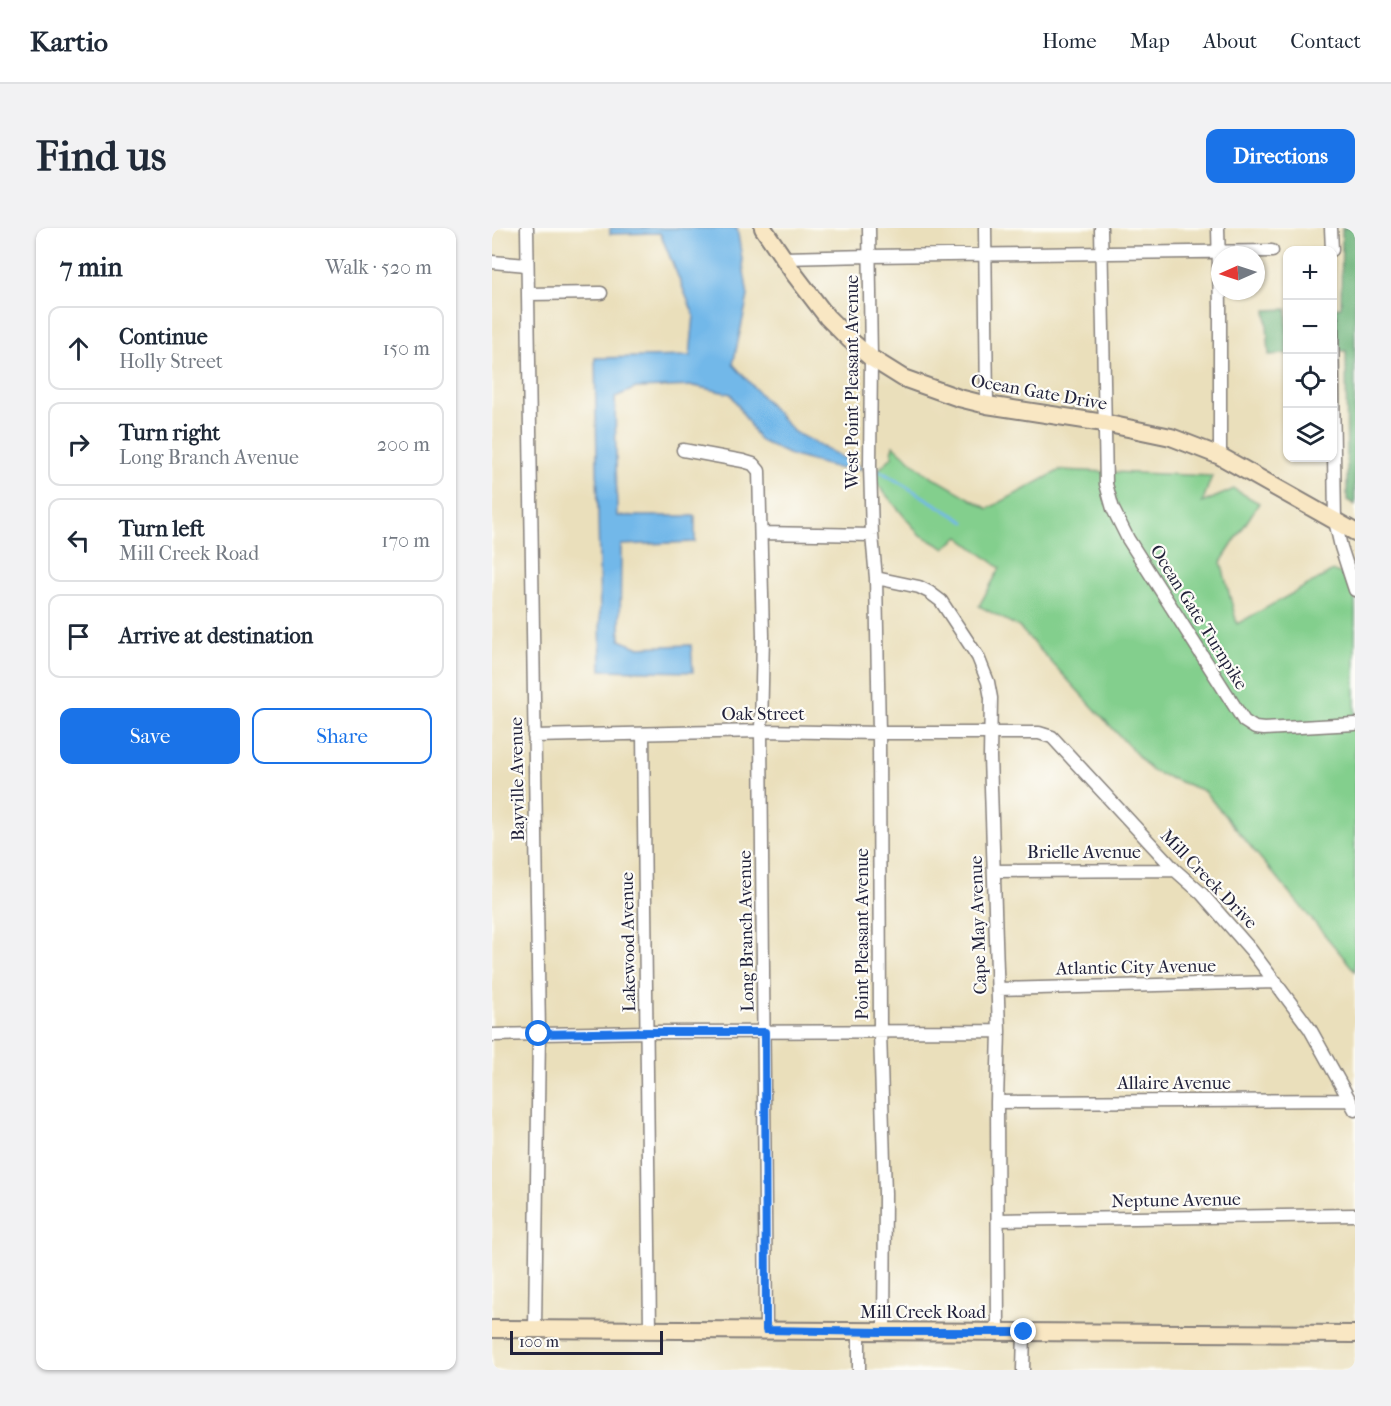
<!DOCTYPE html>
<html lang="en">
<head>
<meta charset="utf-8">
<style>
	:root { --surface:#fff; --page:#f2f2f3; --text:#1f2937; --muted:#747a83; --line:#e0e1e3; --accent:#1a73e8 }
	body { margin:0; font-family:"IM FELL French Canon",serif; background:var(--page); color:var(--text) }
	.controls { position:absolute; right:18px; top:18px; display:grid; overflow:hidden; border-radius:12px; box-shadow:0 2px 4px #0004 }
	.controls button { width:54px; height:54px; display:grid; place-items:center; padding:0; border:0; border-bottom:2px solid var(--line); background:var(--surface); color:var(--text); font:30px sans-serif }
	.compass { position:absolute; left:719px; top:18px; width:54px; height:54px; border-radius:50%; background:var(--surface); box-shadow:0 2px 4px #0004; rotate:267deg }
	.scale { position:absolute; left:18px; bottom:15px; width:153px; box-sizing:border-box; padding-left:6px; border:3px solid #22223b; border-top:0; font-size:16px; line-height:21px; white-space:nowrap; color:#22223b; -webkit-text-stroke:4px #fdfcf7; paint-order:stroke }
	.stop { position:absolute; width:18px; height:18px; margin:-14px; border:4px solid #1a73e8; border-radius:50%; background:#fff }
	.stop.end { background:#1a73e8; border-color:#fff; box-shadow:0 2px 6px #0008 }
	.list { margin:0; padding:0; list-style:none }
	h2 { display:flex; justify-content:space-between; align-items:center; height:78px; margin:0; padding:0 24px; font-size:26px }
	h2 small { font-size:20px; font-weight:400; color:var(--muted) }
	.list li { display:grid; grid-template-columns:39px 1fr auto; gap:18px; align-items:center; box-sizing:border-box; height:84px; margin:0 12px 12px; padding:0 12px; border:2px solid var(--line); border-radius:12px }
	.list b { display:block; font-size:22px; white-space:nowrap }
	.list p { margin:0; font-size:20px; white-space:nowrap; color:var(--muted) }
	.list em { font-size:20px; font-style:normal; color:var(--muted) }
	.actions { display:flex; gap:12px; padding:18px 24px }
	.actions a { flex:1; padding:14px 0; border:2px solid var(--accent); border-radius:12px; text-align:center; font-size:21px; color:var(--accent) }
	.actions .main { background:var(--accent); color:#fff }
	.icon { flex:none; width:33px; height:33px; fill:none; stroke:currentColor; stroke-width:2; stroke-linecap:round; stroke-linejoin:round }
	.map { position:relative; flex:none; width:863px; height:1142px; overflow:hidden; border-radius:12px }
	header { display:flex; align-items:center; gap:36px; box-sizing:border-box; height:84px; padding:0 30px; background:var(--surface); border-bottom:2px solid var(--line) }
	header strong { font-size:28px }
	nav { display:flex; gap:33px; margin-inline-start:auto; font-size:21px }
	.intro { display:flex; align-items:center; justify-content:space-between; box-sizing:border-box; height:144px; padding:0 36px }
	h1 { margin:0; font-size:42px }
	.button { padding:15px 27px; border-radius:12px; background:var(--accent); color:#fff; font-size:21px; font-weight:700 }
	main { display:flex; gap:36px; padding:0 36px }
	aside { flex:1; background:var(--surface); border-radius:12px; box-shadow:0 2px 4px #0004 }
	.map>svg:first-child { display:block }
</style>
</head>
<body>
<header>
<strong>Kartio</strong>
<nav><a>Home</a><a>Map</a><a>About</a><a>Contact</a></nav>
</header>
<div class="intro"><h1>Find us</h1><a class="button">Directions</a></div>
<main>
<aside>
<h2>7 min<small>Walk · 520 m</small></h2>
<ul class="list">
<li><svg class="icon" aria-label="ahead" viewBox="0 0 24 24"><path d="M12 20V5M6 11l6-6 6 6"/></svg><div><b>Continue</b><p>Holly Street</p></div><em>150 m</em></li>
<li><svg class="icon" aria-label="right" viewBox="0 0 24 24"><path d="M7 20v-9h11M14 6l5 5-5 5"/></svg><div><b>Turn right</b><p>Long Branch Avenue</p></div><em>200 m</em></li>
<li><svg class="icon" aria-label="left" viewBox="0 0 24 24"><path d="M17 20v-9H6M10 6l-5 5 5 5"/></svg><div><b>Turn left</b><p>Mill Creek Road</p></div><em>170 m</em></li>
<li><svg class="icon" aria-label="arrive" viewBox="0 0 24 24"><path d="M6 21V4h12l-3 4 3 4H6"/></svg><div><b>Arrive at destination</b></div></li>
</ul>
<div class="actions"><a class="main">Save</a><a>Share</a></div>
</aside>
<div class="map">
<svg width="863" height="1142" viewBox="0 0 863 1142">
	<rect width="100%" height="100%" fill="#fdfcf7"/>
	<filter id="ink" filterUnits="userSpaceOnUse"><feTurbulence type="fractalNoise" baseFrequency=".0167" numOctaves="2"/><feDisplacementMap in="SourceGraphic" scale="12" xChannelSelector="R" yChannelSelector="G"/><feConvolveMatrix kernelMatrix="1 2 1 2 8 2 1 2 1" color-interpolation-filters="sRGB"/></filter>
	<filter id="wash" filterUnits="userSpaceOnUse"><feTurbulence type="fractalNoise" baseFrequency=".008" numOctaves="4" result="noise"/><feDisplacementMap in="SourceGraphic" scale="24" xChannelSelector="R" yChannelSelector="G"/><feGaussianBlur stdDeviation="1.35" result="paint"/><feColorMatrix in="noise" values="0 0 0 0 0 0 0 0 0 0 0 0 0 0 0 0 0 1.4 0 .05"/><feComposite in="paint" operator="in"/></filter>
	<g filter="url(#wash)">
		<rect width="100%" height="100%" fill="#eadfbb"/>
		<path fill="#83cf8d" stroke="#527864" stroke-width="1.5" d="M 401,217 L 432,244 L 496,281 L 568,242 L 720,248 L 710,275 L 742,261 L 767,275 L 729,334 L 745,396 L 841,343 L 863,349 L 863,743 L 712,563 L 660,543 L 527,399 L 487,378 L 508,340 L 467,309 L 452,320 L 427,306 L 380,250 L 380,241 L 387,241 L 400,229 Z"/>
		<path fill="#6ab278" stroke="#466a5a" stroke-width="1.5" d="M 850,0 L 863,0 L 863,277 L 855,272 L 854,123 L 841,123 L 841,80 L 849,79 Z
			M 795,81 L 795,126 L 777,127 L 774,82 Z"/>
		<path fill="#72b8e9" stroke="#4a6d92" stroke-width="1.5" d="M 118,0 L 245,0 L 256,68 L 241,136 L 302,204 L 372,241 L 345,240 L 298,227 L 267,212 L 239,166 L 202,158 L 144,160 L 123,169 L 125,288 L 203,288 L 203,314 L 129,317 L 128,412 L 145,419 L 199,417 L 201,444 L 109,442 L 103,130 L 198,128 L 202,87 L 168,5 L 118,6 Z"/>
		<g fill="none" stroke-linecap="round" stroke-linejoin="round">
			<path stroke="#72b8e9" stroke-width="3" d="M 381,242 L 390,244 L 473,294"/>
		</g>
	</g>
	<g filter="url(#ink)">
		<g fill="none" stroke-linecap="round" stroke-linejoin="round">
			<defs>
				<path id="street" d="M 35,0 L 47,806 L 43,1101
					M 377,0 L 379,130 L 378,237 L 380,307 L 384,350 L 387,505 L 388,804 L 393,966 L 392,1104
					M 493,0 L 495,177
					M 609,0 L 614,256 L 621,281 L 636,311 L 752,493 L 763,500 L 772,501 L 863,496
					M 726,0 L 728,79 L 728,228
					M 839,0 L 840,22
					M 291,30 L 378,28 L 780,23
					M 0,34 L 35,37
					M 36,66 L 109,65
					M 840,91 L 843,293 L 849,319 L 863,362
					M 191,222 L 251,233 L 261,236 L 267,243 L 271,408 L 269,503 L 274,1102
					M 269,305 L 380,307
					M 384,350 L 427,359 L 437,364 L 449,373 L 486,429 L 496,454 L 499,470 L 498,529 L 507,803 L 505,874 L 506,1103
					M 151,506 L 158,1101
					M 42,508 L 269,503 L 387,505 L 547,505 L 560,509 L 683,642 L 710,666 L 759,722 L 818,801 L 863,882
					M 502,643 L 683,642
					M 506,761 L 784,754
					M 0,807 L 156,804 L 507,803
					M 505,874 L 858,872
					M 506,992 L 863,987
					M 367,1142 L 367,1103
					M 531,1142 L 532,1104"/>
				<path id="secondary" d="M 271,0 L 303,47 L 335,89 L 358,112 L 379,130 L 411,150 L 467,170 L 495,177 L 612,195 L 679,209 L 728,228 L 863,304
					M 0,1101 L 863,1106"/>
			</defs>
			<use href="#street" stroke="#86807b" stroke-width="15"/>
			<use href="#secondary" stroke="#86807b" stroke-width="20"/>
			<use href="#street" stroke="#fff" stroke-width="12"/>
			<use href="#secondary" stroke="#f9e7c3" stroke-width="16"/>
		</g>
	</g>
	<g fill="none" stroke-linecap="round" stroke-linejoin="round" filter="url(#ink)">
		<path stroke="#1a73e8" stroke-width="8" d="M 47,806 L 156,804 L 273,804 L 274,1102 L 392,1104 L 532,1104"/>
	</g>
	<g text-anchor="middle" stroke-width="4.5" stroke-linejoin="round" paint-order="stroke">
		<g font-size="18" fill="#22223b" stroke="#fdfcf7">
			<text transform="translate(360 154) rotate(-90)" y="6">West Point Pleasant Avenue</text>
			<text transform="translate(547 164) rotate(10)" y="6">Ocean Gate Drive</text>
			<text transform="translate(707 389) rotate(58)" y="6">Ocean Gate Turnpike</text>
			<text x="271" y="492">Oak Street</text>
			<text transform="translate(25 551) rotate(-91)" y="6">Bayville Avenue</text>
			<text x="592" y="630">Brielle Avenue</text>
			<text transform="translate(717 651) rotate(46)" y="6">Mill Creek Drive</text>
			<text transform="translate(486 697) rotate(-92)" y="6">Cape May Avenue</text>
			<text transform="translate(254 703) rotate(-91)" y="6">Long Branch Avenue</text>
			<text transform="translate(370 706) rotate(-90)" y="6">Point Pleasant Avenue</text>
			<text transform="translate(136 714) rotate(-91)" y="6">Lakewood Avenue</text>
			<text transform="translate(644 739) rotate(-1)" y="6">Atlantic City Avenue</text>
			<text x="682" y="861">Allaire Avenue</text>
			<text transform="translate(684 972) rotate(-1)" y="6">Neptune Avenue</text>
			<text x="431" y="1090">Mill Creek Road</text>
		</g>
	</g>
</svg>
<div class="controls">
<button>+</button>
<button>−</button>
<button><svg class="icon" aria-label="locate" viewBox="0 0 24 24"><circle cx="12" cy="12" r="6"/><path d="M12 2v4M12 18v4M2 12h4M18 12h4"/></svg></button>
<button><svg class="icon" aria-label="layers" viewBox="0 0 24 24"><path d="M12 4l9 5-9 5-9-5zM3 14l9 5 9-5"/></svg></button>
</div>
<svg class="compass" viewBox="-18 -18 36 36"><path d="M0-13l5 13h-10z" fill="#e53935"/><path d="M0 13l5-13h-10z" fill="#747a83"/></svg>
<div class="scale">100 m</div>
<div class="stop" style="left:47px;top:806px"></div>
<div class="stop end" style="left:532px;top:1104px"></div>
</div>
</main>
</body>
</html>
